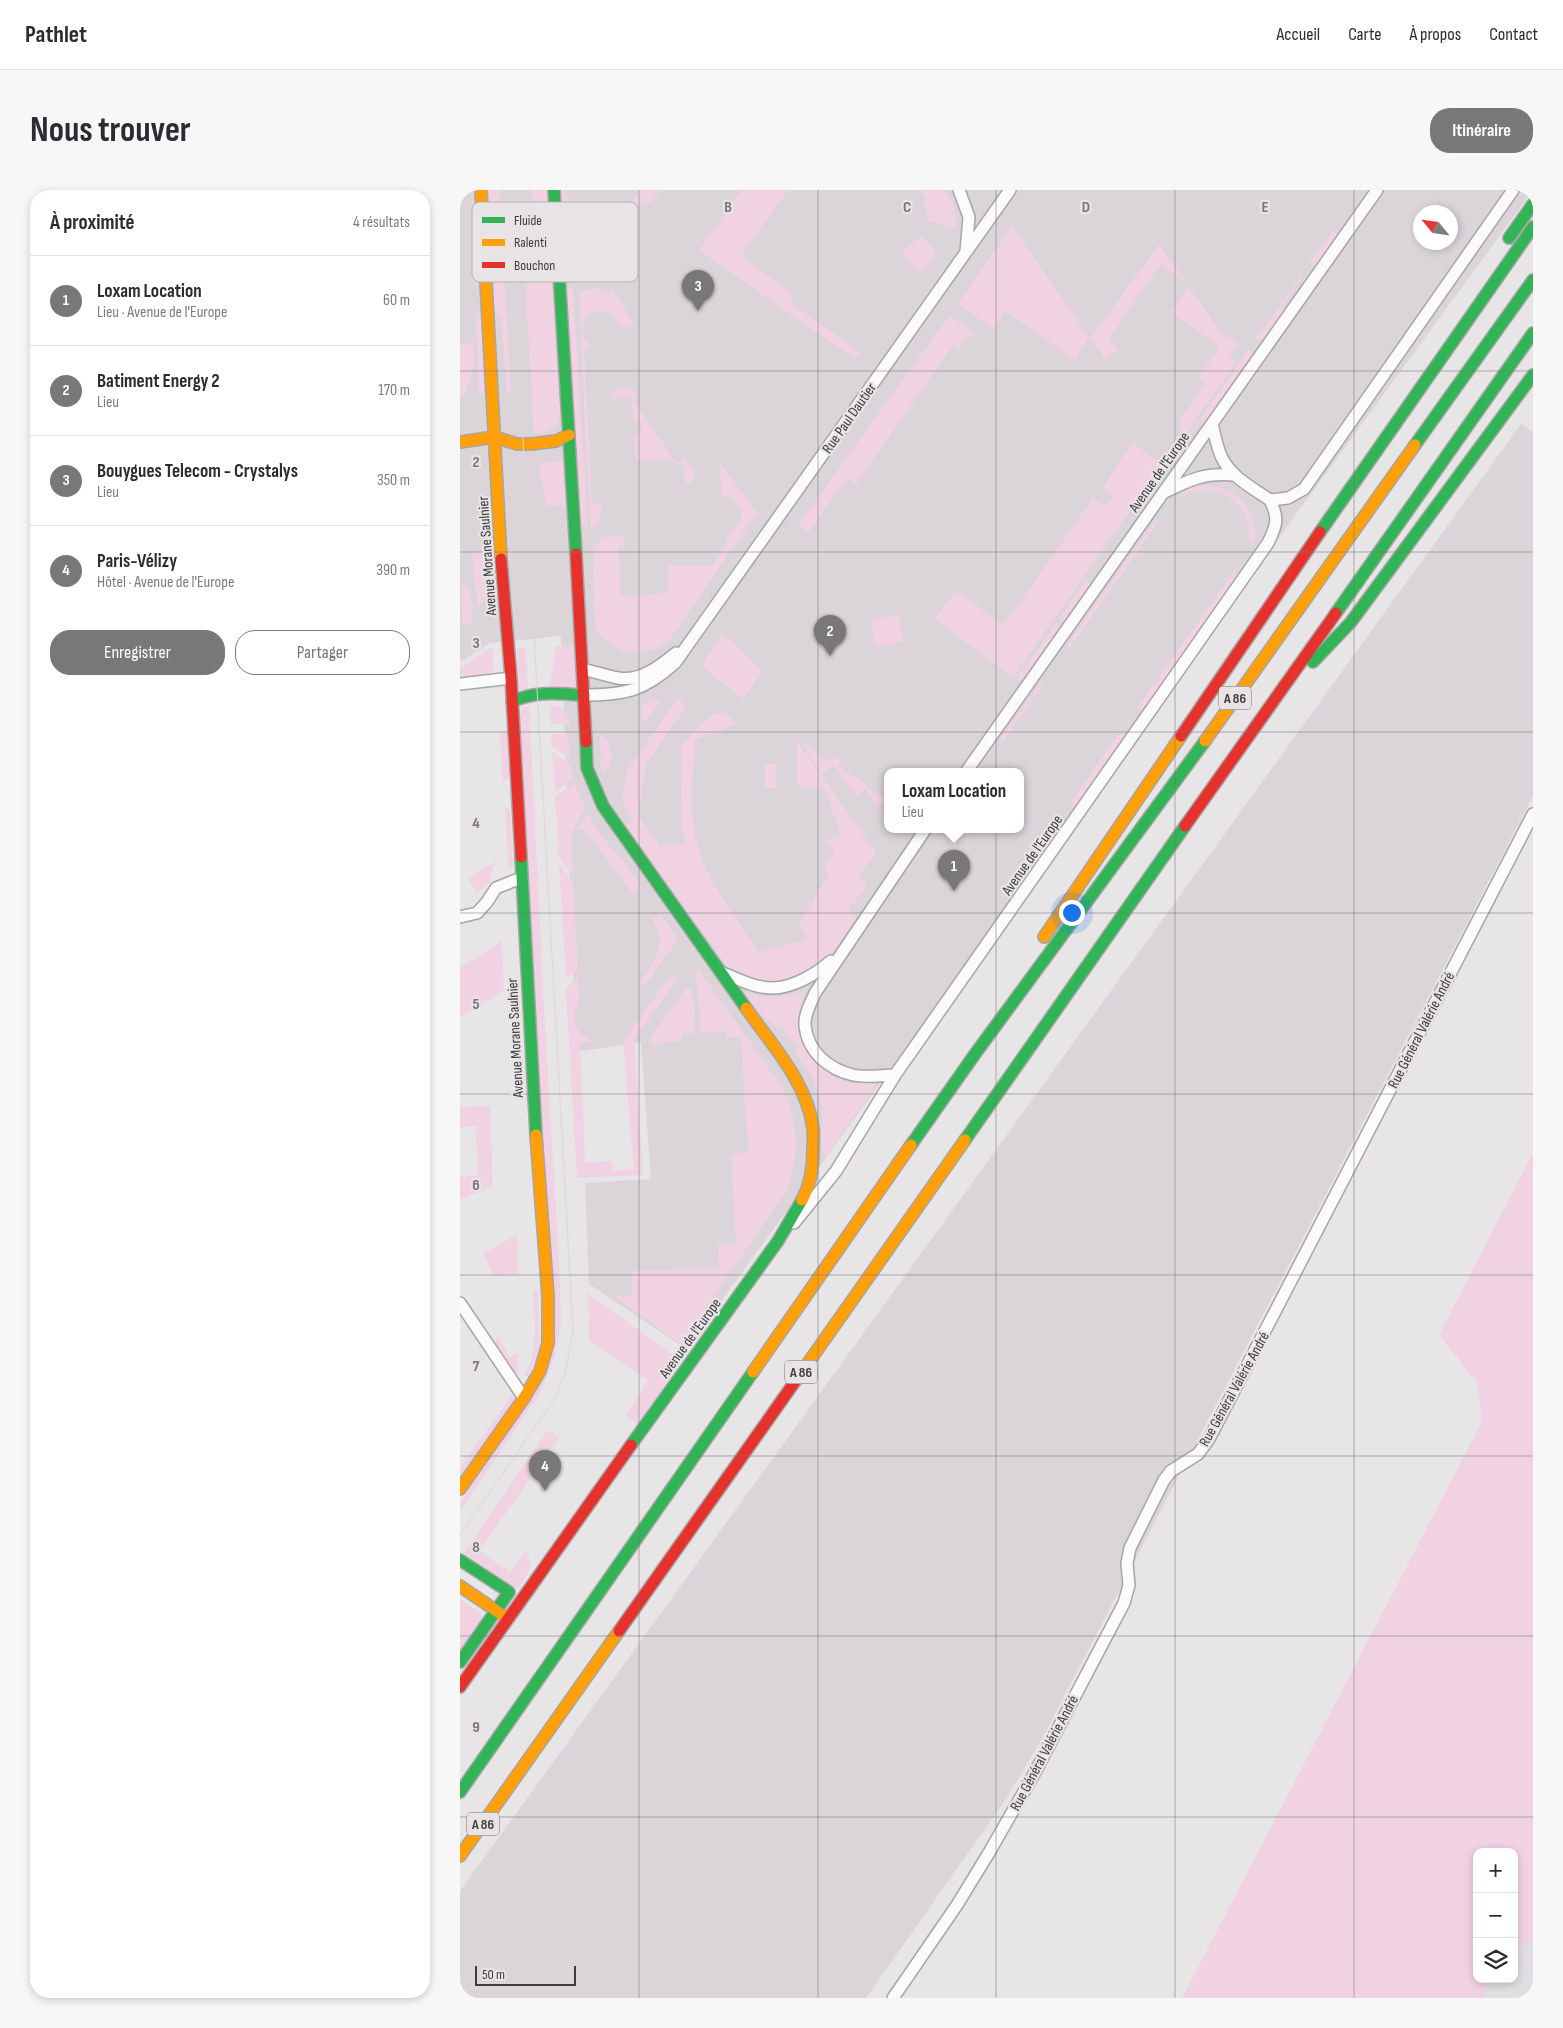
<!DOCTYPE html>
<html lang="fr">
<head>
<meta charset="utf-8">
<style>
	:root { --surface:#fff; --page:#f7f7f7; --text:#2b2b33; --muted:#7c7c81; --line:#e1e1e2; --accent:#797778 }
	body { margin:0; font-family:"Sofia Sans Condensed",sans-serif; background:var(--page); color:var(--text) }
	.controls { position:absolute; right:15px; bottom:15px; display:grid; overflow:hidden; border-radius:10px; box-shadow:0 2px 8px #0003 }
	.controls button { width:45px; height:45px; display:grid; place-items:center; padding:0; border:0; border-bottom:1px solid var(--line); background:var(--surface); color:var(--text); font:25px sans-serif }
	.compass { position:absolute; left:953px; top:15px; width:45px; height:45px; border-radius:50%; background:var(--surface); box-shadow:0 2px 8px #0003; rotate:299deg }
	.scale { position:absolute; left:15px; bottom:12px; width:101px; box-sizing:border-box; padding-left:5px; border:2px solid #3e3c3d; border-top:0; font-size:14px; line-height:18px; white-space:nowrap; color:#3e3c3d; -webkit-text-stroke:4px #e8e4e6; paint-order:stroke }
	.you { position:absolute; left:611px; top:722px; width:18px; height:18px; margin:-12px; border:4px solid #fff; border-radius:50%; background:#1a73e8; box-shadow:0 0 0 8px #1a73e833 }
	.badge { display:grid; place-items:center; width:32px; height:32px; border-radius:50%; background:var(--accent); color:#fff; font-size:16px; font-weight:700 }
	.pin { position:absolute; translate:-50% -41px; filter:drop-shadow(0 1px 2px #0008) }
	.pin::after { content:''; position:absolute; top:26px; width:18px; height:15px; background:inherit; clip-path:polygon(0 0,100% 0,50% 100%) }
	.popup { position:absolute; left:424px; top:578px; width:140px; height:65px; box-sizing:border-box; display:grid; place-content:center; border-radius:10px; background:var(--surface); filter:drop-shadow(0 1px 4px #0005); font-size:16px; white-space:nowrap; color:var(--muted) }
	.popup b { font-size:19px; color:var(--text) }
	.popup::after { content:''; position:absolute; left:50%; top:100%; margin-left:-10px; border:10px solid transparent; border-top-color:var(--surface) }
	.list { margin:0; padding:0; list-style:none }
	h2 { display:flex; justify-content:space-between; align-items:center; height:65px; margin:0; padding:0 20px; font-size:21px }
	h2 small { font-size:16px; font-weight:400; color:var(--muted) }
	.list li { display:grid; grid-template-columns:32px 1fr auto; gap:15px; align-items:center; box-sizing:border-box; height:90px; padding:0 20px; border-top:1px solid var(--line) }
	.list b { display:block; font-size:19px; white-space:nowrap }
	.list p { margin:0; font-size:16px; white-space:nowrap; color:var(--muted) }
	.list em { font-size:16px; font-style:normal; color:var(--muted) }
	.actions { display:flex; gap:10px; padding:15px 20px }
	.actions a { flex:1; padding:11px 0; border:1px solid var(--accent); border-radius:20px; text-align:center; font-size:18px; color:var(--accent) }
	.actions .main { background:var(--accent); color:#fff }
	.icon { flex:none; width:28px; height:28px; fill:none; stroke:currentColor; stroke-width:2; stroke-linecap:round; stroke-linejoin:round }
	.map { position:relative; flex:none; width:1073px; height:1808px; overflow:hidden; border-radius:20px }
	header { display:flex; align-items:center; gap:30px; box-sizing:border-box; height:70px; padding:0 25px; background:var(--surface); border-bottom:1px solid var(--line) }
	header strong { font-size:24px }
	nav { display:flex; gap:28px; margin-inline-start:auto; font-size:18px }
	.intro { display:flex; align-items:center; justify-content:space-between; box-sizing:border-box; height:120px; padding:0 30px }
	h1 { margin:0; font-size:35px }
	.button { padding:12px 22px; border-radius:20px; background:var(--accent); color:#fff; font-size:18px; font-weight:700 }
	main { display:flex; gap:30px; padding:0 30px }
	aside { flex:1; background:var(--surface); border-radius:20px; box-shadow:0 2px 8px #0003 }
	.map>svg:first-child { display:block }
</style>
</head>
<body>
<header>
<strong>Pathlet</strong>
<nav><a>Accueil</a><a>Carte</a><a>À propos</a><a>Contact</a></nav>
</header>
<div class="intro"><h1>Nous trouver</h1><a class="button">Itinéraire</a></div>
<main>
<aside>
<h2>À proximité<small>4 résultats</small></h2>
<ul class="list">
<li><span class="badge">1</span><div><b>Loxam Location</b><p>Lieu · Avenue de l'Europe</p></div><em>60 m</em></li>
<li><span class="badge">2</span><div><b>Batiment Energy 2</b><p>Lieu</p></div><em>170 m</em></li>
<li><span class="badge">3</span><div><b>Bouygues Telecom - Crystalys</b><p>Lieu</p></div><em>350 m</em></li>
<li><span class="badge">4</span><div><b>Paris-Vélizy</b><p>Hôtel · Avenue de l'Europe</p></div><em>390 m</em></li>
</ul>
<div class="actions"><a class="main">Enregistrer</a><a>Partager</a></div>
</aside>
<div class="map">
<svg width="1073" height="1808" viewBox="0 0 1073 1808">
	<rect width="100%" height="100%" fill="#e7e5e6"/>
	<path fill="#dbd4d8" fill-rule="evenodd" d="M 0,0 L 1073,0 L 226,1159 L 129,1094 L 125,993 L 191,989 L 181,852 L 116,862 L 101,446 L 30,453 L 0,472 ZM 961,22 L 991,22 L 991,52 L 961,52 ZM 428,582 L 560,582 L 560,640 L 428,640 Z
		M 1061,234 L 1073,242 L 1073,606 L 582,1549 L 546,1609 L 406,1808 L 0,1808 L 0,1701 Z"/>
	<path fill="#f1d2e3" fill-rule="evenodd" d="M 27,0 L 39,0 L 51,203 L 47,203 L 41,127 L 34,121 Z
		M 73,0 L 87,0 L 100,226 C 95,240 88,243 74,244 L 62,37 L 71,36 Z
		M 100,0 L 107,0 L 112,77 L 106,74 Z
		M 180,0 L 200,0 L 192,12 L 167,19 Z
		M 282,0 L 328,0 L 281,66 L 334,105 L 331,113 L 401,163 L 395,169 L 239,60 Z
		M 459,0 L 484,0 C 494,13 499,23 495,39 L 467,30 L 467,23 L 463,16 L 467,12 Z
		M 552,36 L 629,147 L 615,170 L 545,121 L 533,139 L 498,114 Z
		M 874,39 L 878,47 L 858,75 L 853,76 L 849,74 Z
		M 462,46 L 476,62 L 460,86 L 443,60 Z
		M 699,54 L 726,92 L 701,74 L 648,150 L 658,158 L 658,161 L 645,169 L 631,148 Z
		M 841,86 L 842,89 L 821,118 L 824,121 L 806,148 L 802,150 L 796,149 Z
		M 113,95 L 128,338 L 121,333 L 106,101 Z
		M 729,97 L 762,144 L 780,154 L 770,168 L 776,173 L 724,246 L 718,237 L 720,230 L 745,194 L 738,188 L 760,157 L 711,122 Z
		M 137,98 L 142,103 L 153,100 L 176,137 L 162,137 C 140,98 104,138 133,157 L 124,158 L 132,314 L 142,314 L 140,329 L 134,337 L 130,337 L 119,102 Z
		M 16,120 L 21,131 L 24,204 L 19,204 Z
		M 489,126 L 516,143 L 513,148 L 509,145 L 499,159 L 494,154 L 396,294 L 387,288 L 348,343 L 338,335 Z
		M 13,153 C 16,174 12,193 0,210 L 0,154 Z
		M 789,159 L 794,165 L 749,230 L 741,230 L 730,247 L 727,248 Z
		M 164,197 L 174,200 L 178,205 L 173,209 L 217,274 L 225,269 L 233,280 L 235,286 L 232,293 L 225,296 L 224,275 L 215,275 L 211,269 L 176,271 L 174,247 L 182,241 L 180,233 L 173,229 L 171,207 L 151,208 L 154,202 Z
		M 672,253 L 703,274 L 553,487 L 474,429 L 496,401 L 544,435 L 633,308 L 645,317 L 653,307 L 642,299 Z
		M 103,271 L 106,315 L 87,316 L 78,273 Z
		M 260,272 L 297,323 L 209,451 C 184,469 151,465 135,438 L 133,359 L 142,347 L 163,346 L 165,356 L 159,356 L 161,407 L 208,403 L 207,375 L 253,375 L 268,351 L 265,344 C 276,341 281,333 282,322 C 277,313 272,305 261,305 Z
		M 746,295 C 777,298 792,315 796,345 L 789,356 C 794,312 757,287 719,308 L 725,299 Z
		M 699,331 L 609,459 L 607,455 L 694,332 Z
		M 26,360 L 27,407 L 18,416 L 16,411 L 18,409 L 14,398 L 16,398 L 12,377 L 15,375 L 11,367 L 15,363 Z
		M 775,380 L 776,388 L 683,520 L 677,518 Z
		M 626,390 L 630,393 L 628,399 L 604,433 L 599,429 Z
		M 1,396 L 8,396 L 14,421 L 10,423 L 13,432 L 3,435 Z
		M 438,424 L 443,452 L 416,457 L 410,430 Z
		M 596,434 L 601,437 L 565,489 L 556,490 Z
		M 262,444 L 278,456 L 302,482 L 283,509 L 241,476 Z
		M 96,456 L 113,456 L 116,493 L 114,497 L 89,499 Z
		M 33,457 L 33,480 L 24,487 L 0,490 L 0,478 Z
		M 66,458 L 68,500 L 61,500 L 59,498 L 57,459 Z
		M 580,494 L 584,494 L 542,553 L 540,549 Z
		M 194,508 L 199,509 L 200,513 L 184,532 C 178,522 182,511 194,508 Z
		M 217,509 L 225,514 L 226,517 L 186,574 L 178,625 L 200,656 L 226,653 L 222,638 L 221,556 C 230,547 249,522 261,523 C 268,523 273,530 277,534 L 235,550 C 234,576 230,604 233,630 C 237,681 272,721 299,762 L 348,749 L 339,734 L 369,684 L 364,677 L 374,663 L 366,650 L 381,645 L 364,598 L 337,596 L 337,551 L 416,663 L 398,687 L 408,694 L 388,720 L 396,728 C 386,742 377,759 364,771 C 336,797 296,799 266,775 L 165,635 L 173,632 L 162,610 L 166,582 Z
		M 90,515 C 101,516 109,523 110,534 L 91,534 Z
		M 63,517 L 69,517 L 86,855 L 99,1074 L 101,1132 L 95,1166 L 80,1203 L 1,1319 L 0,1313 L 35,1261 L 83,1179 L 59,525 Z
		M 48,541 L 49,587 L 43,592 L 40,542 Z
		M 91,544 L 107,544 L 110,568 L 92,557 Z
		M 142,544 C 152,554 157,572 144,582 L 141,579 L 140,548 Z
		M 658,545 L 666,545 L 614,618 L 612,610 Z
		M 339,549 L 370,572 L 373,567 L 377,570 L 380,567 L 383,569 L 378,577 L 406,594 L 405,596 L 416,604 L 418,603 L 426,609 L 419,618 L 406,599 L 396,606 L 374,575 L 362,584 Z
		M 92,562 L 110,574 L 113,589 L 95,602 Z
		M 305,574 L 316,574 L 316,598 L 305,598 Z
		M 115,593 L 125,618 L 111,643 L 114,685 L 99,668 L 95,606 Z
		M 45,617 L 50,620 L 53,677 L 49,681 Z
		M 128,623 L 138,640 L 151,659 L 160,666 L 182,698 L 172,703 L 124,639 L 117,639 Z
		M 37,671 L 31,683 L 30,693 L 17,703 L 8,689 Z
		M 99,675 L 113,691 L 118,781 L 106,788 Z
		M 200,723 L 218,749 L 185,796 L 179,794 C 194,773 209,752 191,728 L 197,727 Z
		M 42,751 L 44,800 L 0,828 L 0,778 Z
		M 239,780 L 320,894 L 332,922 L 337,953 L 334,976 L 327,1000 L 221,1154 L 154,1106 L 172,1105 L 172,1081 L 259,1078 L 258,1055 L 276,1053 L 271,964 L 288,962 L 281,847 L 266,848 L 265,842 L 241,843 L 236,784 Z
		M 118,786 L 119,811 L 115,819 L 115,833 L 121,844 L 133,852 L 120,853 L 125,973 L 152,971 L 153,981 L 174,979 L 163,851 L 210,786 L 217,790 L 174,849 L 183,985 L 117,988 L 106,799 Z
		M 227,797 L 232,801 L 232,806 L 234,807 L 235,843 L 221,844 L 222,851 L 190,854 L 189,850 Z
		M 282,801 L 303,807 L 326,806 L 345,801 C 342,811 338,821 338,832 C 339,860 363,887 390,893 C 399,895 409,891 417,893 L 366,967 C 356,953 364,935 362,918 C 360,897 347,879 335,862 L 338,859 L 322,836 L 318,839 L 299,822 Z
		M 30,916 L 33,996 L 0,1009 L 0,987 L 18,985 L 16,936 L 0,937 L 0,917 Z
		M 1073,963 L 1073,1808 L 722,1808 L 1022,1232 L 1017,1192 L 979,1145 ZM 1017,1662 L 1054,1662 L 1054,1789 L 1017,1789 Z
		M 57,1045 L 58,1084 L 34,1086 L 23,1063 Z
		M 73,1101 L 78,1101 L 80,1154 L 69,1187 L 65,1185 C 79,1158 75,1131 73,1101 Z
		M 127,1103 L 216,1167 L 217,1171 L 215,1180 L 178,1235 L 166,1225 L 188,1190 L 129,1151 L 129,1124 Z
		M 38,1147 L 50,1167 L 58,1163 L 59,1184 L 47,1178 L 33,1154 Z
		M 52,1205 L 55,1209 L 0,1286 L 0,1278 Z
		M 88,1240 L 99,1248 L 19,1361 L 50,1382 L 66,1361 C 75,1376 67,1387 57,1399 L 4,1363 Z
		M 0,1409 L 20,1423 L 22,1431 L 0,1462 Z"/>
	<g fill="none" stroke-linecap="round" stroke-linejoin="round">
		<path stroke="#e0dee0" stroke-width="90" d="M 1068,1808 L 1073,1798"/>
		<defs>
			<path id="street" d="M 499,0 L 509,27 L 506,61
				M 752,234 C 755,245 757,258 762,268 C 772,288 793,298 810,310 L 828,308 L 844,299 L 1053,0
				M 705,302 C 729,290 746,282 774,285
				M 123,479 C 135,482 147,486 158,488 C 180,492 200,476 216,463
				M 0,494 L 51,488
				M 124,505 C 165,505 184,501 215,473 L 550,0
				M 506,582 L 917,0
				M 0,727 L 17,723 L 27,712 L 36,698 L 61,688
				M 263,783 C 278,789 295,798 312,798 C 333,798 356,784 371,771
				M 435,885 C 422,885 406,888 393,885 C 368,879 348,862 345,836 C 344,824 351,813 355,803 L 465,640
				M 334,1033 L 376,981 L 435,885 L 808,353 C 817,335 819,328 810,310
				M 0,1113 L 64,1208
				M 433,1808 L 497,1715 L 530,1661 L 574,1584 L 664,1413 L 669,1395 L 667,1373 L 670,1358 L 704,1290 L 711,1281 L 738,1264 L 749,1249 L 1073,624"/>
			<path id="fast" d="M 94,0 L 116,364
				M 1049,48 L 1073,14
				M 955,255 L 1073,90
				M 860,342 L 1073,37
				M 876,423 L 1073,143
				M 853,472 L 891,432 L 1073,185
				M 52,512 C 74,500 100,504 124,505
				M 126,552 L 127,578 L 143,616 L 286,818
				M 61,667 L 76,945
				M 505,950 L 725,636
				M 451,955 L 515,864 L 745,551
				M 171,1255 L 318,1051 L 342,1010
				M 0,1370 L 49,1402 L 0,1472
				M 0,1602 L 293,1182"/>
			<path id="slow" d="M 21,0 L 41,369
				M 0,252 L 34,247 L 57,254 L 71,254 L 96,251 L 109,245
				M 745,551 L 955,255
				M 584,747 L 721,546
				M 286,818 C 311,854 347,892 353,938 C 354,946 353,954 353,961 C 353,977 350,996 342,1010
				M 346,1176 L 505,950
				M 293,1182 L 451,955
				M 0,1299 L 64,1208 L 80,1181 L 88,1153 L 88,1106 L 76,945
				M 0,1396 L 44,1426
				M 0,1666 L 159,1441"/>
			<path id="jam" d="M 116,364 L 126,552
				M 41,369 L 51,488 L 61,667
				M 721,546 L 860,342
				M 725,636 L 876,423
				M 159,1441 L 346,1176
				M 0,1497 L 171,1255"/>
		</defs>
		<use href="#street" stroke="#a7a5a6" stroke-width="14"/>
		<use href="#fast" stroke="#a7a5a6" stroke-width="14"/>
		<use href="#slow" stroke="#a7a5a6" stroke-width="14"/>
		<use href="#jam" stroke="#a7a5a6" stroke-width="14"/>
		<use href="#street" stroke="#fbfbfb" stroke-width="11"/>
		<use href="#fast" stroke="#30b455" stroke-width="11"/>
		<use href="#slow" stroke="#ff9f0a" stroke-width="11"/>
		<use href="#jam" stroke="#e5322d" stroke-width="11"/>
		<path stroke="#d9d8d9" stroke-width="1" d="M 0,1345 L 93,1211 L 105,1184 L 113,1140 L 49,0"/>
	</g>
	<path fill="none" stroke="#797778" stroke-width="1" stroke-opacity="0.55" d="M 179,0 L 179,1808M 358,0 L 358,1808M 536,0 L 536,1808M 715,0 L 715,1808M 894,0 L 894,1808M 0,181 L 1073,181M 0,362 L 1073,362M 0,542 L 1073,542M 0,723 L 1073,723M 0,904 L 1073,904M 0,1085 L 1073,1085M 0,1266 L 1073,1266M 0,1446 L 1073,1446M 0,1627 L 1073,1627"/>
	<g text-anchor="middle" stroke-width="4.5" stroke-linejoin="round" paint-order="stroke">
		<g fill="#e8e4e6" stroke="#716e70" stroke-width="1">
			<rect x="759" y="496.5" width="32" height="23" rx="4"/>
			<rect x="325" y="1170.5" width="32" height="23" rx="4"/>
			<rect x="7" y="1622.5" width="32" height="23" rx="4"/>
		</g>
		<g font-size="14" font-weight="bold" fill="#3e3c3d">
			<text x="775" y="513">A 86</text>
			<text x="341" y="1187">A 86</text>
			<text x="23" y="1639">A 86</text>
		</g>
		<g font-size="15" fill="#3e3c3d" stroke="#e8e4e6">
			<text transform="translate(389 228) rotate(-55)" y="5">Rue Paul Dautier</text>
			<text transform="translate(699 282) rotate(-55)" y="5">Avenue de l'Europe</text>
			<text transform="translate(27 366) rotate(-94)" y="5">Avenue Morane Saulnier</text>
			<text transform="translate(572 665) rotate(-55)" y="5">Avenue de l'Europe</text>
			<text transform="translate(961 840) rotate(-63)" y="5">Rue Général Valérie André</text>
			<text transform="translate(55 848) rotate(-93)" y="5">Avenue Morane Saulnier</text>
			<text transform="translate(230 1148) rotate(-54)" y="5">Avenue de l'Europe</text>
			<text transform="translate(774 1199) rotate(-61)" y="5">Rue Général Valérie André</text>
			<text transform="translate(584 1563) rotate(-62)" y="5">Rue Général Valérie André</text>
		</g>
	</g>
	<rect x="12" y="12" width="166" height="80" rx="8" fill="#e8e4e6" stroke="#b5b2b3" stroke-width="1"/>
	<rect x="22" y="27" width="23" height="6" fill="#30b455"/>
	<rect x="22" y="49" width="23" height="7" fill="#ff9f0a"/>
	<rect x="22" y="72" width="23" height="6" fill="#e5322d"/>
	<g font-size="14" fill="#3e3c3d">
		<text x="54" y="35">Fluide</text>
		<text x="54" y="57">Ralenti</text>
		<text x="54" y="80">Bouchon</text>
	</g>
	<g font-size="16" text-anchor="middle" font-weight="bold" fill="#797778" stroke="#e8e4e6" stroke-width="4.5" stroke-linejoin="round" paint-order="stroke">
		<text x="268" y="22">B</text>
		<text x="447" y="22">C</text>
		<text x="626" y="22">D</text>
		<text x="805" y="22">E</text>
		<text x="16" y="277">2</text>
		<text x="16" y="458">3</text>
		<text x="16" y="638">4</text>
		<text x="16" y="819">5</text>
		<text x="16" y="1000">6</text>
		<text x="16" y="1181">7</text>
		<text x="16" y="1362">8</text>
		<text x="16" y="1542">9</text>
	</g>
</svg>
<div class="controls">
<button>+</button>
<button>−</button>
<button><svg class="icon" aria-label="layers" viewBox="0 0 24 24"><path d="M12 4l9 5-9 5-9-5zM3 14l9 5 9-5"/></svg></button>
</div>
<svg class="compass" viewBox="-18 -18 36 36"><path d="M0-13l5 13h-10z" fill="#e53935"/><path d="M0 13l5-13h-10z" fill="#7c7c81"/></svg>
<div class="scale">50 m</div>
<div class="you"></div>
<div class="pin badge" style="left:494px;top:701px">1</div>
<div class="popup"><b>Loxam Location</b>Lieu</div>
<div class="pin badge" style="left:370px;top:466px">2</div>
<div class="pin badge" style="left:238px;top:121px">3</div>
<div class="pin badge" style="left:85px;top:1301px">4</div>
</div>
</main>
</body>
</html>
